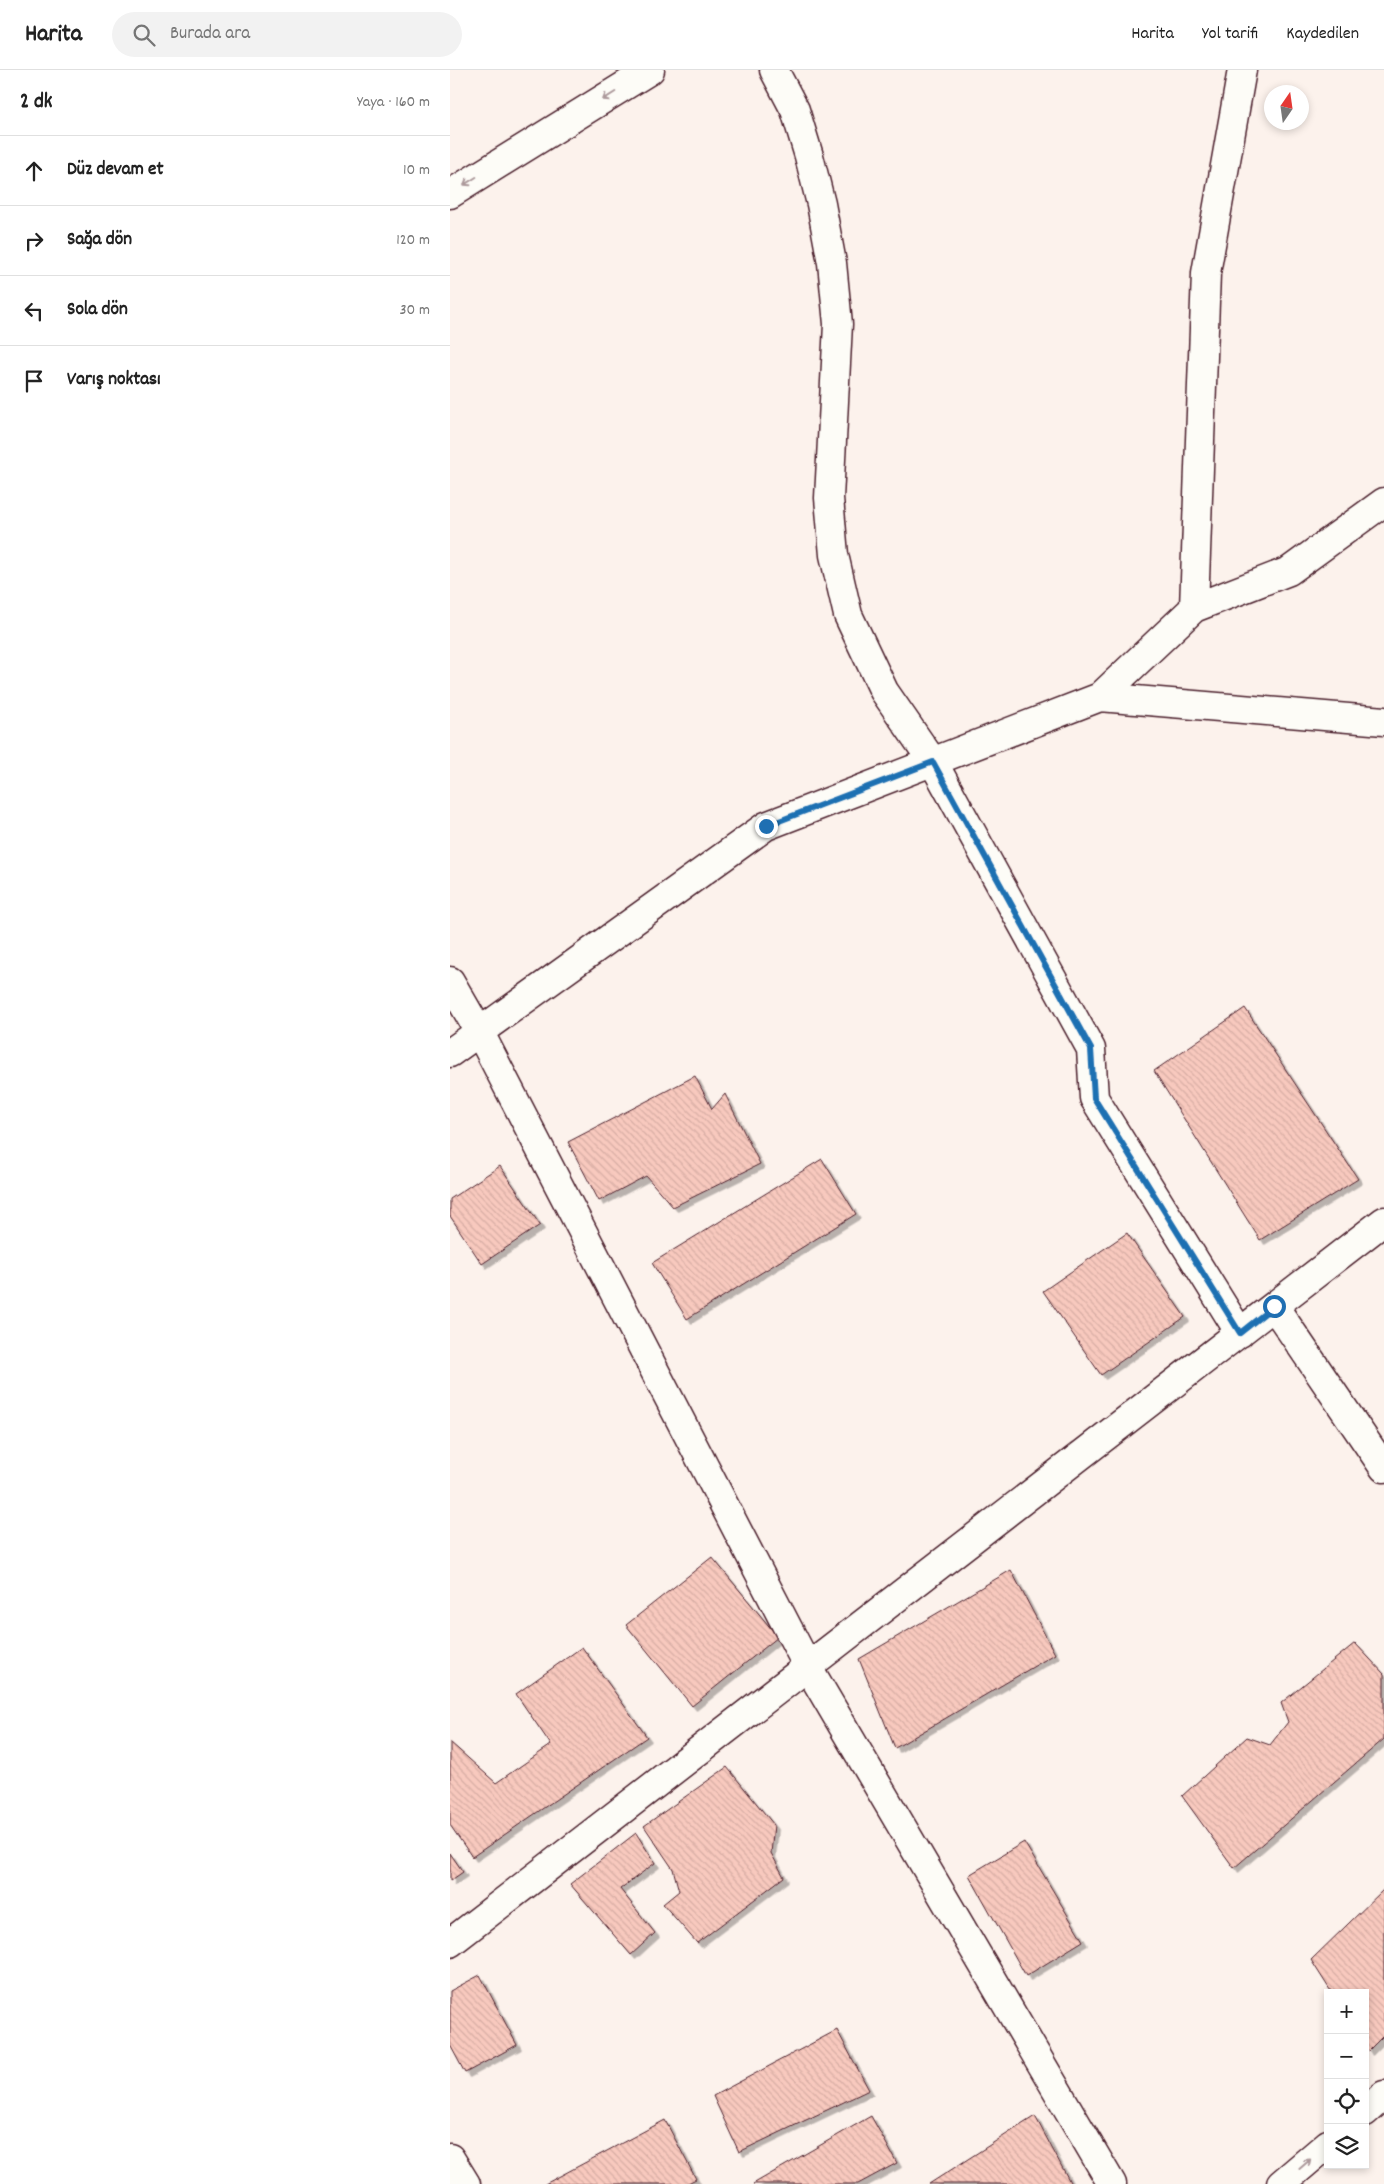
<!DOCTYPE html>
<html lang="tr">
<head>
<meta charset="utf-8">
<style>
	:root { --surface:#fff; --page:#f2f2f2; --text:#222; --muted:#767676; --line:#e0e0e0 }
	body { margin:0; font-family:Dekko,sans-serif; background:var(--page); color:var(--text) }
	.controls { position:absolute; right:15px; bottom:15px; display:grid; overflow:hidden; border-radius:0px; box-shadow:0 2px 8px #0003 }
	.controls button { width:45px; height:45px; display:grid; place-items:center; padding:0; border:0; border-bottom:1px solid var(--line); background:var(--surface); color:var(--text); font:25px sans-serif }
	.compass { position:absolute; left:814px; top:15px; width:45px; height:45px; border-radius:50%; background:var(--surface); box-shadow:0 2px 8px #0003; rotate:13deg }
	.stop { position:absolute; width:15px; height:15px; margin:-11px; border:4px solid #1f6fb2; border-radius:50%; background:#fff }
	.stop.end { background:#1f6fb2; border-color:#fff; box-shadow:0 1px 5px #0008 }
	.list { margin:0; padding:0; list-style:none }
	h2 { display:flex; justify-content:space-between; align-items:center; height:65px; margin:0; padding:0 20px; font-size:21px }
	h2 small { font-size:16px; font-weight:400; color:var(--muted) }
	.list li { display:grid; grid-template-columns:32px 1fr auto; gap:15px; align-items:center; box-sizing:border-box; height:70px; padding:0 20px; border-top:1px solid var(--line) }
	.list b { display:block; font-size:19px; white-space:nowrap }
	.list em { font-size:16px; font-style:normal; color:var(--muted) }
	.icon { flex:none; width:28px; height:28px; fill:none; stroke:currentColor; stroke-width:2; stroke-linecap:round; stroke-linejoin:round }
	.map { position:relative; flex:none; width:934px; height:2114px; overflow:hidden }
	header { display:flex; align-items:center; gap:30px; box-sizing:border-box; height:70px; padding:0 25px; background:var(--surface); border-bottom:1px solid var(--line) }
	header strong { font-size:24px }
	nav { display:flex; gap:28px; margin-inline-start:auto; font-size:18px }
	.search { width:350px; height:45px; background:var(--page); display:flex; align-items:center; gap:12px; box-sizing:border-box; padding:0 18px; border-radius:28px; color:var(--muted); font-size:19px }
	main { display:flex }
	aside { flex:1; background:var(--surface) }
	.map>svg:first-child { display:block }
</style>
</head>
<body>
<header>
<strong>Harita</strong>
<div class="search"><svg class="icon" aria-label="search" viewBox="0 0 24 24"><circle cx="10" cy="10" r="6"/><path d="M15 15l6 6"/></svg>Burada ara</div>
<nav><a>Harita</a><a>Yol tarifi</a><a>Kaydedilen</a></nav>
</header>
<main>
<aside>
<h2>2 dk<small>Yaya · 160 m</small></h2>
<ul class="list">
<li><svg class="icon" aria-label="ahead" viewBox="0 0 24 24"><path d="M12 20V5M6 11l6-6 6 6"/></svg><div><b>Düz devam et</b></div><em>10 m</em></li>
<li><svg class="icon" aria-label="right" viewBox="0 0 24 24"><path d="M7 20v-9h11M14 6l5 5-5 5"/></svg><div><b>Sağa dön</b></div><em>120 m</em></li>
<li><svg class="icon" aria-label="left" viewBox="0 0 24 24"><path d="M17 20v-9H6M10 6l-5 5 5 5"/></svg><div><b>Sola dön</b></div><em>30 m</em></li>
<li><svg class="icon" aria-label="arrive" viewBox="0 0 24 24"><path d="M6 21V4h12l-3 4 3 4H6"/></svg><div><b>Varış noktası</b></div></li>
</ul>
</aside>
<div class="map">
<svg width="934" height="2114" viewBox="0 0 934 2114">
	<defs>
		<pattern id="building-back-hatch" width="6" height="6" patternUnits="userSpaceOnUse" patternTransform="scale(1.25)"><rect width="6" height="6" fill="#f8c9be"/><path d="M-1 5l2 2M0 0l6 6M5-1l2 2" fill="none" stroke="#d6aca3"/></pattern>
		<filter id="shadow"><feDropShadow dx="4.5" dy="4.5" stdDeviation="0" flood-color="#0004"/></filter>
	</defs>
	<rect width="100%" height="100%" fill="#fcf2ec"/>
	<filter id="ink" filterUnits="userSpaceOnUse"><feTurbulence type="fractalNoise" baseFrequency=".02" numOctaves="2"/><feDisplacementMap in="SourceGraphic" scale="10" xChannelSelector="R" yChannelSelector="G"/><feConvolveMatrix kernelMatrix="1 2 1 2 8 2 1 2 1" color-interpolation-filters="sRGB"/></filter>
	<g filter="url(#ink)">
		<path fill="url(#building-back-hatch)" stroke="#4a1f2b" filter="url(#shadow)" d="M 795,938 L 908,1109 L 810,1170 L 704,1001 Z
			M 245,1006 L 262,1039 L 275,1024 L 310,1094 L 223,1137 L 196,1106 L 149,1131 L 118,1072 Z
			M 372,1089 L 406,1144 L 237,1249 L 202,1193 Z
			M 50,1096 L 90,1155 L 32,1194 L 0,1146 L 0,1129 Z
			M 677,1163 L 735,1247 L 651,1305 L 593,1221 Z
			M 262,1487 L 328,1567 L 242,1636 L 176,1555 Z
			M 561,1500 L 605,1584 L 445,1678 L 409,1589 Z
			M 905,1573 L 934,1604 L 934,1669 L 784,1798 L 732,1726 L 797,1667 L 820,1675 L 838,1652 L 831,1633 Z
			M 132,1577 L 197,1667 L 22,1787 L 0,1755 L 0,1672 L 46,1713 L 101,1675 L 66,1624 Z
			M 277,1697 L 324,1755 L 321,1783 L 334,1807 L 247,1873 L 213,1834 L 229,1821 L 223,1799 L 194,1756 Z
			M 186,1763 L 205,1793 L 170,1819 L 205,1863 L 181,1885 L 120,1814 Z
			M 574,1772 L 633,1871 L 576,1906 L 519,1805 Z
			M 0,1783 L 13,1802 L 0,1811 Z
			M 934,1819 L 934,1965 L 918,1981 L 915,1976 L 915,1923 L 882,1923 L 861,1890 Z
			M 30,1905 L 67,1975 L 15,2003 L 0,1975 L 0,1921 Z
			M 387,1960 L 419,2020 L 289,2082 L 263,2026 Z
			M 421,2046 L 447,2093 L 408,2114 L 303,2114 Z
			M 585,2046 L 621,2114 L 479,2114 Z
			M 215,2050 L 246,2109 L 236,2114 L 95,2114 Z"/>
		<g fill="none" stroke-linecap="round" stroke-linejoin="round">
			<defs>
				<path id="minor" d="M 324,0 L 345,40 L 359,86 L 371,134 L 382,193 L 388,254 L 379,428 L 384,485 L 398,545 L 434,621 L 483,692 L 641,979 L 644,1028 L 790,1263
					M 744,538 L 756,203 L 792,0
					M 650,627 L 744,538 L 839,501 L 934,432
					M 0,911 L 30,963 L 358,1597 L 662,2114
					M 0,983 L 316,756 L 650,627 L 934,651
					M 824,1236 L 934,1398
					M 0,1873 L 934,1151
					M 0,2088 L 16,2114"/>
				<path id="major" d="M 0,124 L 200,0
					M 915,2042 L 934,2025
					M 831,2114 L 878,2074"/>
			</defs>
			<use href="#minor" stroke="#4a1f2b" stroke-width="31"/>
			<use href="#major" stroke="#4a1f2b" stroke-width="31"/>
			<use href="#minor" stroke="#fdfcf7" stroke-width="28"/>
			<use href="#major" stroke="#fdfcf7" stroke-width="28"/>
		</g>
		<defs><path id="oneway-shaft" d="M-6 0H5M1.5-3L5.5 0L1.5 3" fill="none" stroke-width="1.6" stroke-linecap="round" stroke-linejoin="round" transform="scale(1.25)"/></defs>
		<g stroke="#ac999b">
			<use href="#oneway-shaft" transform="translate(159 26) rotate(148)"/>
			<use href="#oneway-shaft" transform="translate(20 111) rotate(148)"/>
			<use href="#oneway-shaft" transform="translate(855 2094) rotate(-41)"/>
		</g>
	</g>
	<g fill="none" stroke-linecap="round" stroke-linejoin="round" filter="url(#ink)">
		<path stroke="#1f6fb2" stroke-width="6" d="M 316,756 L 483,692 L 641,979 L 644,1028 L 790,1263 L 824,1236"/>
	</g>
</svg>
<div class="controls">
<button>+</button>
<button>−</button>
<button><svg class="icon" aria-label="locate" viewBox="0 0 24 24"><circle cx="12" cy="12" r="6"/><path d="M12 2v4M12 18v4M2 12h4M18 12h4"/></svg></button>
<button><svg class="icon" aria-label="layers" viewBox="0 0 24 24"><path d="M12 4l9 5-9 5-9-5zM3 14l9 5 9-5"/></svg></button>
</div>
<svg class="compass" viewBox="-18 -18 36 36"><path d="M0-13l5 13h-10z" fill="#e53935"/><path d="M0 13l5-13h-10z" fill="#767676"/></svg>
<div class="stop" style="left:824px;top:1236px"></div>
<div class="stop end" style="left:316px;top:756px"></div>
</div>
</main>
</body>
</html>
